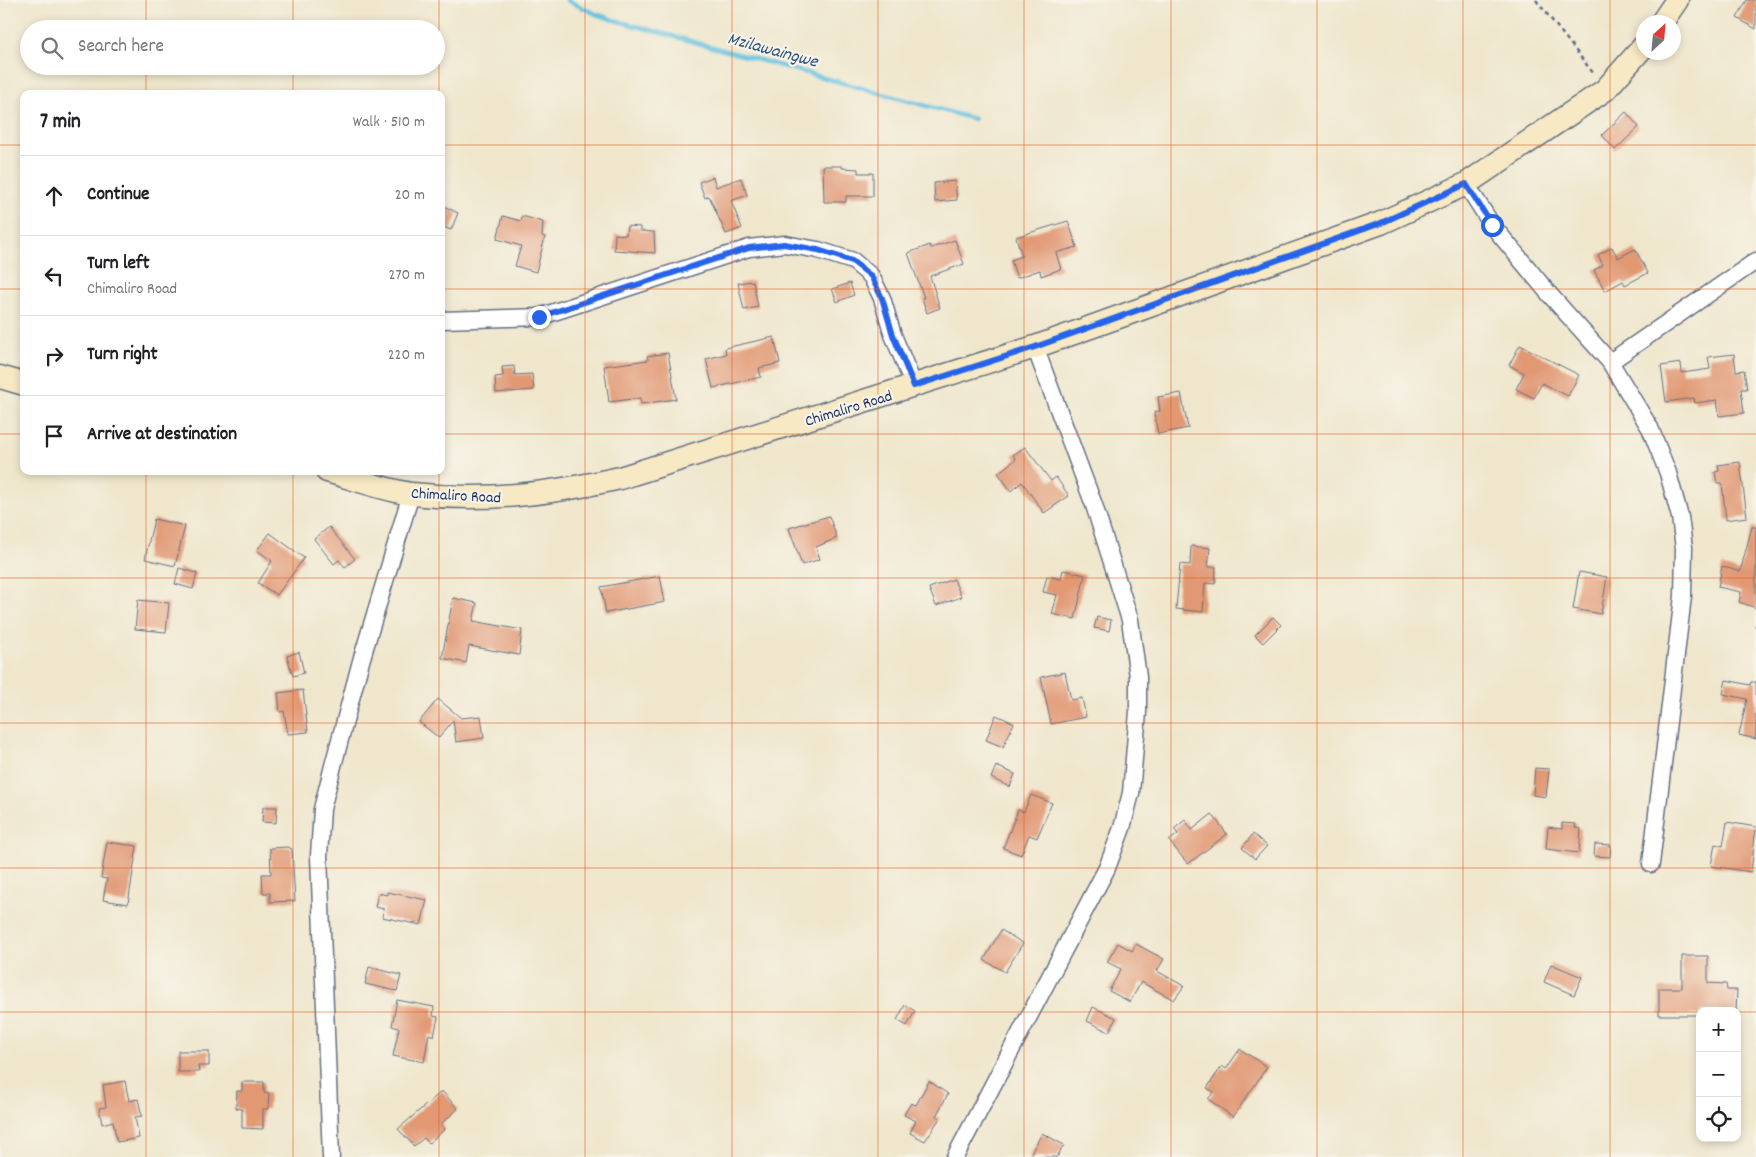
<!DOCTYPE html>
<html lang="en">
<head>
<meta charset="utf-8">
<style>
	:root { --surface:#fff; --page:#f6f6f6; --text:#202124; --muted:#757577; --line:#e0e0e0 }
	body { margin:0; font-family:Dekko,sans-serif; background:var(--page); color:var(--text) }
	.controls { position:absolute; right:15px; bottom:15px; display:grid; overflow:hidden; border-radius:10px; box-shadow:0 2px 8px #0003 }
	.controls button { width:45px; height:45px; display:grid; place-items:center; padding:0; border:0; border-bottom:1px solid var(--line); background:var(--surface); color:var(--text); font:25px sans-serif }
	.compass { position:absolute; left:1636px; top:15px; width:45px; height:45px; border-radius:50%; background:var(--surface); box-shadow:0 2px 8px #0003; rotate:26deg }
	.stop { position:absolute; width:15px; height:15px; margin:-11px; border:4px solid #2563eb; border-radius:50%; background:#fff }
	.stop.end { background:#2563eb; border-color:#fff; box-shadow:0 1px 5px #0008 }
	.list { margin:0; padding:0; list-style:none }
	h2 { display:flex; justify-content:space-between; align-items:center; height:65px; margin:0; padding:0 20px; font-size:21px }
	h2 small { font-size:16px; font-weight:400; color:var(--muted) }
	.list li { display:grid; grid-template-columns:32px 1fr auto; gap:15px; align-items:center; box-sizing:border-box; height:80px; padding:0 20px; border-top:1px solid var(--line) }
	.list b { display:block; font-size:19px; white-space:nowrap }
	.list p { margin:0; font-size:16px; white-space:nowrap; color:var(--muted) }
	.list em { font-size:16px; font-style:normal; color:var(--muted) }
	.icon { flex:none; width:28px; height:28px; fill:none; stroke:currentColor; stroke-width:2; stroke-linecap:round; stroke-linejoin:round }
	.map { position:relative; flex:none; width:1756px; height:1157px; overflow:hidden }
	.search { position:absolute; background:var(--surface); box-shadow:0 2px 8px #0003; left:20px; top:20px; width:425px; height:55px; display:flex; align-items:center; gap:12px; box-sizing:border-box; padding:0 18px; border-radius:28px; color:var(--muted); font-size:19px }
	.panel { position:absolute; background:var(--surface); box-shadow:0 2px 8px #0003; left:20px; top:90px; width:425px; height:385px; border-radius:10px }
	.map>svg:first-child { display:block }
</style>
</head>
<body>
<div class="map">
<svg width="1756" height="1157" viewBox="0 0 1756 1157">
	<rect width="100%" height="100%" fill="#f7f3e8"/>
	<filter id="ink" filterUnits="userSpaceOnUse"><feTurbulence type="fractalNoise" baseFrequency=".02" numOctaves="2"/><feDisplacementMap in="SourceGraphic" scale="10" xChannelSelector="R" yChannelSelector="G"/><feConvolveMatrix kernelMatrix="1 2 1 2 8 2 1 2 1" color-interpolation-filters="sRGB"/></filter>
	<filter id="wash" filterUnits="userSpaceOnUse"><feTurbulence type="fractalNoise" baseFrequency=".0096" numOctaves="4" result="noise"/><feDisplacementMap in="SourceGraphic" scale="20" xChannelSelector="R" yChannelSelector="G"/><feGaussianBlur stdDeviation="1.12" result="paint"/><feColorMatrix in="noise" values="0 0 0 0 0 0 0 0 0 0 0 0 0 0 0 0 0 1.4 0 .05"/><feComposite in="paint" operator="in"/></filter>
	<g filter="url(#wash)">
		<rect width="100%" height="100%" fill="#efe6cc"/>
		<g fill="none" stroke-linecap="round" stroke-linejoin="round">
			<path stroke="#62c1e0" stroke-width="4.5" d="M 567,0 L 596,14 L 614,20 L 974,119"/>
		</g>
		<g id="blocks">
			<path fill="#e19873" d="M 1747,0 L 1756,0 L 1756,29 L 1737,18 Z
				M 1626,112 L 1639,127 L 1615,150 L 1602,135 Z
				M 823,166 L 842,166 L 842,168 L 858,169 L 858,173 L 873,173 L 873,196 L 846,196 L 846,202 L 824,202 Z
				M 713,177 L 716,187 L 741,178 L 747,195 L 731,201 L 742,228 L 726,234 L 709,196 L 705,198 L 699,182 Z
				M 955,181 L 957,200 L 935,202 L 934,183 Z
				M 444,206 L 458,213 L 451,230 L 441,226 L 441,213 Z
				M 503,216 L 521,221 L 522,216 L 543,222 L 542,236 L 545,237 L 536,272 L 515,266 L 521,246 L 497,239 Z
				M 1068,221 L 1077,247 L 1056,253 L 1061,269 L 1041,276 L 1040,270 L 1017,278 L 1011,260 L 1022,256 L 1016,237 Z
				M 627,226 L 640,227 L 640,231 L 654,232 L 655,253 L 614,250 L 615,234 L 626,235 Z
				M 955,240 L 964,264 L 930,276 L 940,308 L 927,313 L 922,298 L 924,298 L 908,253 L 930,245 L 931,248 Z
				M 1612,247 L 1618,258 L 1635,249 L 1648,273 L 1625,285 L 1623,281 L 1605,291 L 1594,270 L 1603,265 L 1598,255 Z
				M 753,281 L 758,307 L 744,310 L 738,283 Z
				M 850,283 L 854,295 L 837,302 L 832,289 Z
				M 774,337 L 780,363 L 759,368 L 761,377 L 713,388 L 706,359 L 726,354 L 725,348 Z
				M 1520,345 L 1579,375 L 1568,396 L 1542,383 L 1534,398 L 1516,389 L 1524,373 L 1509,365 Z
				M 668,353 L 676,399 L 641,404 L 640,398 L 609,402 L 604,366 L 648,360 L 647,356 Z
				M 1734,354 L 1736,371 L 1744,370 L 1747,389 L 1741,389 L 1744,413 L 1719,416 L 1717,400 L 1695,403 L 1694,398 L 1666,402 L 1661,366 L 1681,363 L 1682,373 L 1710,369 L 1708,357 Z
				M 514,366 L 515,375 L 532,374 L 534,390 L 496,393 L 495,377 L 503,376 L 502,367 Z
				M 1181,393 L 1188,428 L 1158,434 L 1154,412 L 1160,411 L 1158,397 Z
				M 1025,447 L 1051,481 L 1056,477 L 1069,496 L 1044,513 L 1022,482 L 1011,491 L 998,473 L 1016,459 L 1013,455 Z
				M 1740,462 L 1747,517 L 1726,520 L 1722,483 L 1717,483 L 1715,472 L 1719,471 L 1718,465 Z
				M 829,516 L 837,538 L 816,547 L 820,559 L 802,565 L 789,528 Z
				M 154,519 L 185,526 L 175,566 L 145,559 Z
				M 329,527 L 355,559 L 345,567 L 339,560 L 334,564 L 314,539 Z
				M 1752,527 L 1756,527 L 1756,608 L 1739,602 L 1741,592 L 1718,587 L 1722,566 L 1740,572 Z
				M 270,533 L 304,558 L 277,595 L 258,583 L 272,561 L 257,550 Z
				M 1191,546 L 1210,548 L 1208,567 L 1216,567 L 1215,584 L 1205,583 L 1203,612 L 1176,609 L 1180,564 L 1190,565 Z
				M 179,568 L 197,573 L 193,589 L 175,584 Z
				M 1063,570 L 1085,575 L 1075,619 L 1052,614 L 1057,595 L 1043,592 L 1047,576 L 1061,579 Z
				M 1579,572 L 1607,577 L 1601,614 L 1573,609 Z
				M 660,576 L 665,602 L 606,613 L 601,587 Z
				M 954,579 L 961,597 L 936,606 L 929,588 Z
				M 453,598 L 477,603 L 473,621 L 522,630 L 519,655 L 469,646 L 466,663 L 442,658 Z
				M 138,600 L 169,603 L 166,632 L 135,629 Z
				M 1097,617 L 1111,620 L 1109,631 L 1094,628 Z
				M 1273,617 L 1281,625 L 1263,643 L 1255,635 Z
				M 299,652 L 304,673 L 293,676 L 287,656 Z
				M 1065,672 L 1071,700 L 1082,698 L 1086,717 L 1051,724 L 1041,677 Z
				M 1726,680 L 1750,685 L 1751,682 L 1756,682 L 1756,739 L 1739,735 L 1747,699 L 1723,694 Z
				M 303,690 L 308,732 L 288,734 L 284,711 L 280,712 L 278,693 Z
				M 438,699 L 461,718 L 481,716 L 484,738 L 456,742 L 453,720 L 439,738 L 419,722 Z
				M 996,715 L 1014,723 L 1003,747 L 986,740 Z
				M 996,766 L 1015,774 L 1010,787 L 991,778 Z
				M 1535,768 L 1549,769 L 1546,797 L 1533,795 Z
				M 1031,795 L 1052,803 L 1037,838 L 1029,835 L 1021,855 L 1003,848 L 1018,810 L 1024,812 Z
				M 263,807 L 277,807 L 276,823 L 262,822 Z
				M 1212,814 L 1227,834 L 1188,864 L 1169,841 L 1178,834 L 1174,829 L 1185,820 L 1192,830 Z
				M 1727,822 L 1756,827 L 1751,872 L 1711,866 L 1715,844 L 1723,846 Z
				M 1562,823 L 1576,824 L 1575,828 L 1581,829 L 1579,853 L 1546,849 L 1548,827 L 1562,829 Z
				M 1253,834 L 1267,846 L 1255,859 L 1242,848 Z
				M 107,842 L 137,846 L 128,904 L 103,900 L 107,879 L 101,878 Z
				M 1595,844 L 1611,845 L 1610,857 L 1594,856 Z
				M 288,847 L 292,849 L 295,901 L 270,902 L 270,893 L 263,893 L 262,874 L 271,874 L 270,848 Z
				M 387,892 L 427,900 L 421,925 L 382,917 L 384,909 L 375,907 L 378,893 L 387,895 Z
				M 1001,930 L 1023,943 L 1005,972 L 984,960 Z
				M 1118,943 L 1132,951 L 1136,944 L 1164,959 L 1157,971 L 1184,986 L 1174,1000 L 1141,982 L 1130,1002 L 1109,991 L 1121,969 L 1107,962 Z
				M 1682,956 L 1708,956 L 1708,983 L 1726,984 L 1727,990 L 1737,990 L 1736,1011 L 1700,1011 L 1700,1015 L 1659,1015 L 1659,988 L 1682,988 Z
				M 1551,964 L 1582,977 L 1574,995 L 1544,982 Z
				M 369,967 L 401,975 L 397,991 L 365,984 Z
				M 397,1000 L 434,1007 L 433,1016 L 438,1017 L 434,1036 L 429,1034 L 424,1062 L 393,1056 L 399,1028 L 392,1026 Z
				M 905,1005 L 915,1011 L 907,1026 L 897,1020 Z
				M 1093,1007 L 1116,1018 L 1109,1032 L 1087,1021 Z
				M 1240,1049 L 1267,1067 L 1233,1117 L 1208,1099 L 1214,1092 L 1207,1088 L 1222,1066 L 1226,1069 Z
				M 178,1051 L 209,1051 L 209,1066 L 198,1066 L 199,1072 L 178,1072 Z
				M 125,1081 L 129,1101 L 138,1099 L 142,1116 L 135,1117 L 139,1138 L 117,1142 L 113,1121 L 102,1124 L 99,1108 L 106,1107 L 103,1085 Z
				M 929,1081 L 948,1094 L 936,1116 L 940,1118 L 925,1141 L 910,1133 L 916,1121 L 904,1115 L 911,1103 L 916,1105 Z
				M 242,1082 L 264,1082 L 264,1093 L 269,1093 L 268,1109 L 263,1109 L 263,1129 L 242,1128 L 242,1109 L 236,1108 L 237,1091 L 242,1091 Z
				M 442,1091 L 458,1109 L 441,1124 L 445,1129 L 429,1143 L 424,1138 L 414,1146 L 398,1129 Z
				M 1042,1133 L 1064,1145 L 1057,1157 L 1029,1157 Z"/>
		</g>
	</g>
	<g filter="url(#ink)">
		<use href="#blocks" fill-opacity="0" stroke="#656f84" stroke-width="1"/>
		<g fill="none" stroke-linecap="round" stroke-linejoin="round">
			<defs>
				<path id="street" d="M 1466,184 L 1492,225 L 1550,295 L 1610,362 L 1650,428 L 1668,473 L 1680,517 L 1684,548 L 1683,596 L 1651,864
					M 441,320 L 539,317 L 749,248 L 785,244 L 818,250 L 853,261 L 871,276 L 882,298 L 893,335 L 914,386
					M 1610,362 L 1756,261
					M 331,1157 L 319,856 L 322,809 L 334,762 L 361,661 L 411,494
					M 955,1157 L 1107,868 L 1122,828 L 1131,793 L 1138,712 L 1138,677 L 1130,620 L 1094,505 L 1035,347"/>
				<path id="secondary" d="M 1662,22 L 1677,0
					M 0,377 L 24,384
					M 327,471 C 355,479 384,490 412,494 C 486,502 549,494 620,478 L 1035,347 L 1381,223 L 1466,184 L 1605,90 L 1644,46"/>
			</defs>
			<use href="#street" stroke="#656f84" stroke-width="19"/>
			<use href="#secondary" stroke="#656f84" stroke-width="25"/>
			<path stroke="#656f84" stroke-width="2.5" stroke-dasharray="4 4" stroke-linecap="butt" d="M 1536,0 L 1594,74
				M 1755,625 L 1756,626"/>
			<use href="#street" stroke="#fff" stroke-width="16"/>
			<use href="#secondary" stroke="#f6e9c3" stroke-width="22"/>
		</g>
	</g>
	<g fill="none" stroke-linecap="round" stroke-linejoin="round" filter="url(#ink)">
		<path stroke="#2563eb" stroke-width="6" d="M 539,317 L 749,248 L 784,244 L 818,250 L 852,261 L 871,276 L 882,298 L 893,335 L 914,386 L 1035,347 L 1381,223 L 1466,184 L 1492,225"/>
	</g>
	<path fill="none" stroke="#de5710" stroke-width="1" stroke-opacity="0.55" d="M 146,0 L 146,29M 293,0 L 293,29M 439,0 L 439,94M 585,0 L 585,1157M 732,0 L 732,1157M 878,0 L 878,1157M 1024,0 L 1024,1157M 1171,0 L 1171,1157M 1317,0 L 1317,1157M 1463,0 L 1463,1157M 1610,0 L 1610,1157M 146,66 L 146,94M 293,66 L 293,94M 0,145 L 24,145M 441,145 L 1756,145M 0,289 L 24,289M 441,289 L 1756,289M 0,434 L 24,434M 441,434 L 1756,434M 146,471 L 146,1157M 293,471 L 293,1157M 439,471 L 439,1157M 0,578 L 1756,578M 0,723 L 1756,723M 0,868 L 1756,868M 0,1012 L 1700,1012M 1737,1012 L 1756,1012"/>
	<g text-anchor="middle" stroke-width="4.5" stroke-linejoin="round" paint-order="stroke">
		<g font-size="16" fill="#1b2f5e" stroke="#f7f3e8">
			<text transform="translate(848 407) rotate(-17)" y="6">Chimaliro Road</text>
			<text transform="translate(456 494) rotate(3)" y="6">Chimaliro Road</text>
		</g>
		<g font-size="18" font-style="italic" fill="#2d547e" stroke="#f7f3e8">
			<text transform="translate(773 49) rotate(15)" y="6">Mzilawaingwe</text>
		</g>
	</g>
</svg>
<div class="controls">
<button>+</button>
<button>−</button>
<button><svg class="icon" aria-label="locate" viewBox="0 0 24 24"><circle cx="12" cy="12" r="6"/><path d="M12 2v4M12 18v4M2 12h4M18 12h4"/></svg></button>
</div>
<svg class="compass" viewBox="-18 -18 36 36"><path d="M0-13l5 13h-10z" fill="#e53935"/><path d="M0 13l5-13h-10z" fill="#757577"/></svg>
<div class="stop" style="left:1492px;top:225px"></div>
<div class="stop end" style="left:539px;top:317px"></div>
<div class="search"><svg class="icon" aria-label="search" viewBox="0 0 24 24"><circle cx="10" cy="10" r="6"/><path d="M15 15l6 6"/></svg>Search here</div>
<section class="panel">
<h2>7 min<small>Walk · 510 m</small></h2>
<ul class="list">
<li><svg class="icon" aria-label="ahead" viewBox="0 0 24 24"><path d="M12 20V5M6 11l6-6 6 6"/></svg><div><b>Continue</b></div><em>20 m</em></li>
<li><svg class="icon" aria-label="left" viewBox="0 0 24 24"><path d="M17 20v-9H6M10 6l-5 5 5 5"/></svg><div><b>Turn left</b><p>Chimaliro Road</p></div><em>270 m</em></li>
<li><svg class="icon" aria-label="right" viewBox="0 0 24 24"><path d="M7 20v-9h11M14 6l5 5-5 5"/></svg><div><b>Turn right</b></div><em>220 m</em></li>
<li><svg class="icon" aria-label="arrive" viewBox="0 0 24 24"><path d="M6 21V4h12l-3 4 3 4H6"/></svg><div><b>Arrive at destination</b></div></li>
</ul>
</section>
</div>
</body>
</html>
